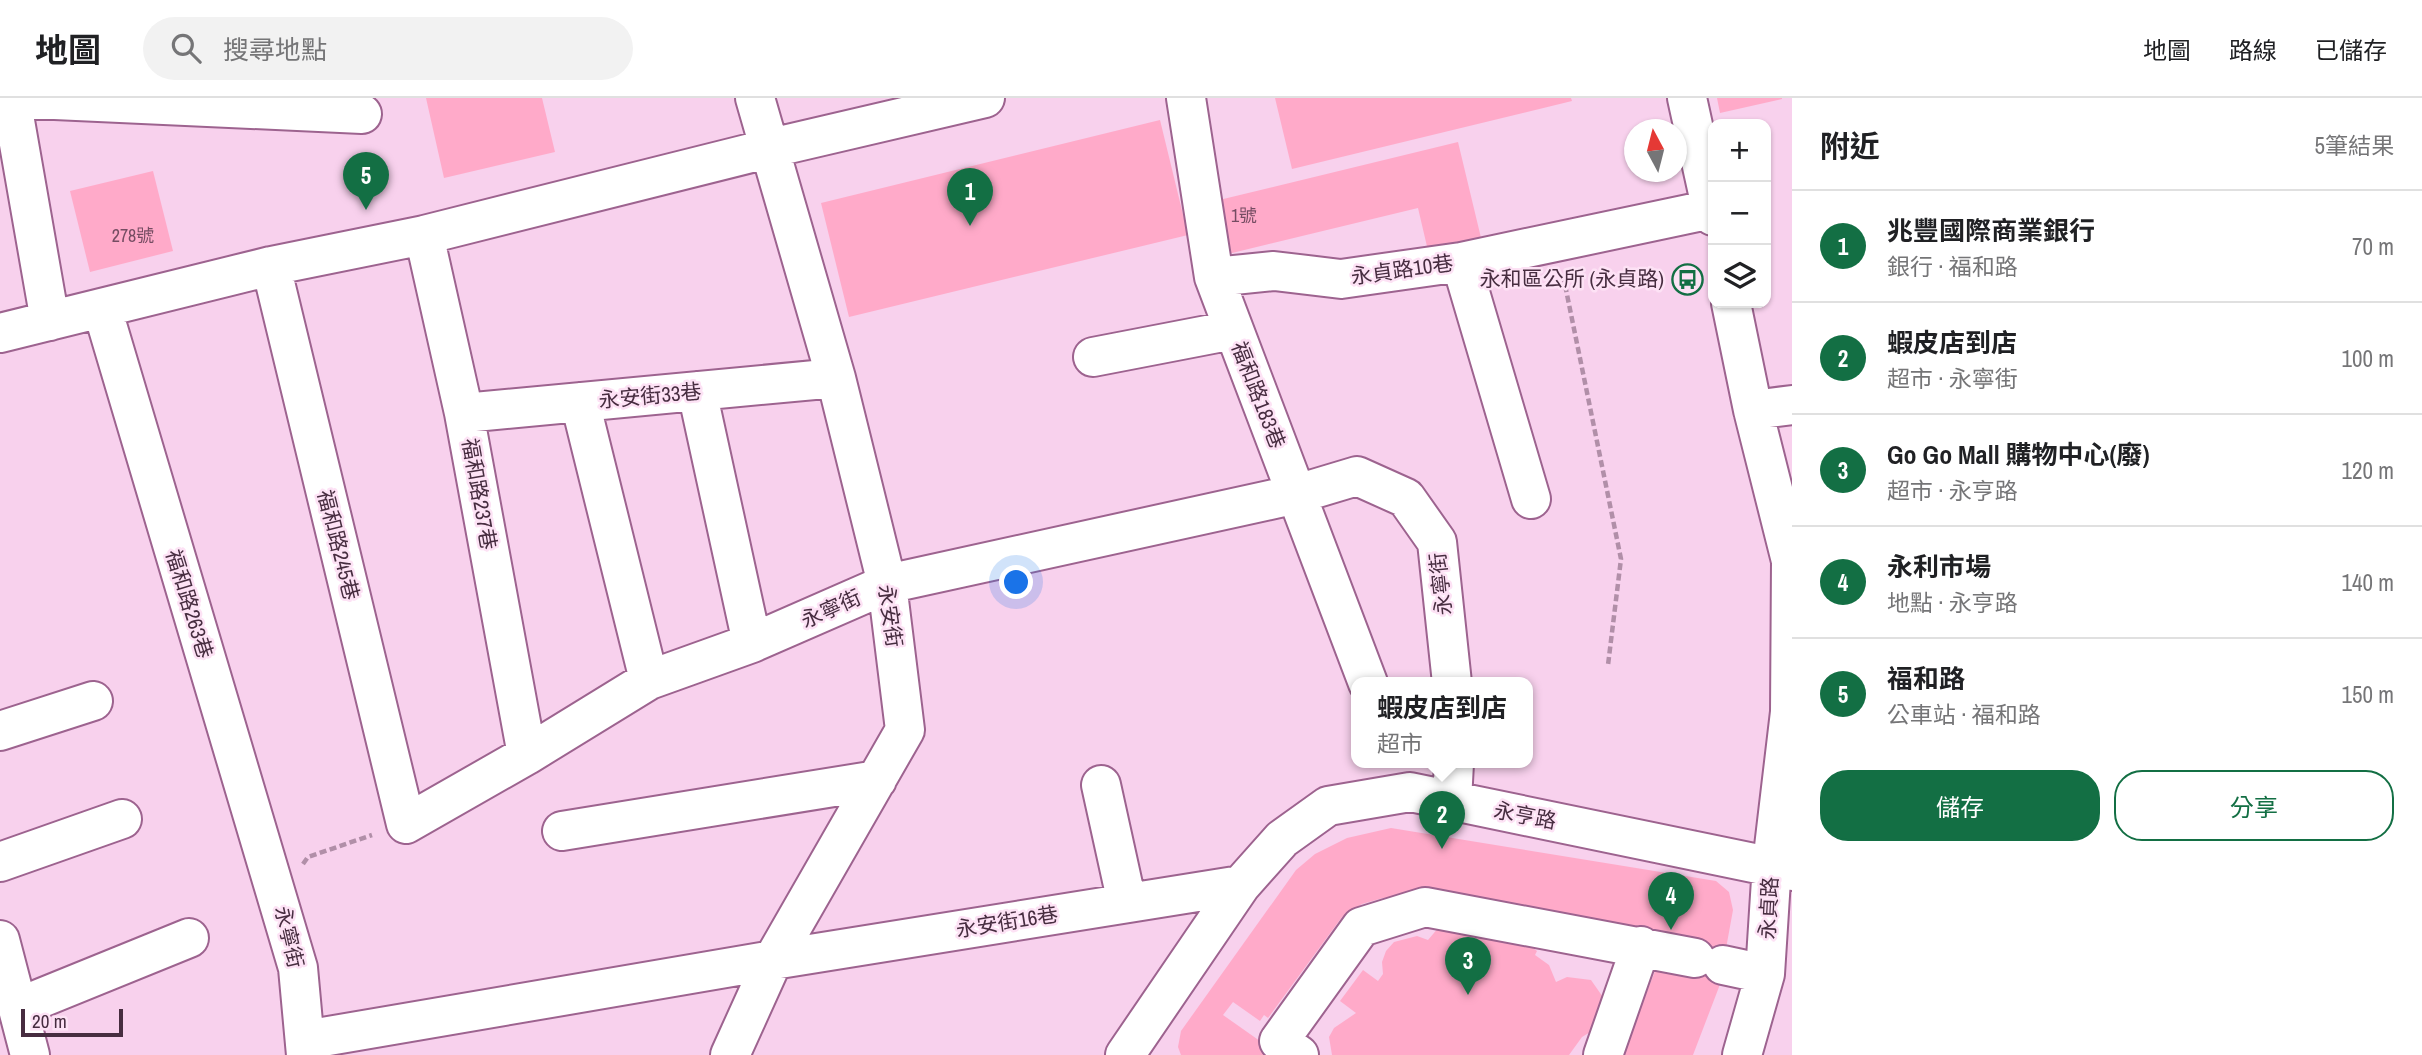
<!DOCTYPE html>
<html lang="zh-TW">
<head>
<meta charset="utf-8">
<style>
	:root { --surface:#fff; --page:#f2f2f2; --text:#202124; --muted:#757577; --line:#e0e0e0; --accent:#136f44 }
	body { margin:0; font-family:"Archivo Narrow","Noto Sans TC",sans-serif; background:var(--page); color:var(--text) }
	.controls { position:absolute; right:21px; top:21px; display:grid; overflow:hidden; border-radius:14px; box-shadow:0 2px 5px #0004 }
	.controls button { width:63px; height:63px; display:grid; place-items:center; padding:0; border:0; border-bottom:2px solid var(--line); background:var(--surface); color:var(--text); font:35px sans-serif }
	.compass { position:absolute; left:1624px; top:21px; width:63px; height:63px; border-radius:50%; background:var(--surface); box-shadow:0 2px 5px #0004; rotate:353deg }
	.scale { position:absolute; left:21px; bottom:18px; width:102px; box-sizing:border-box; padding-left:7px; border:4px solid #472d40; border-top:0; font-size:19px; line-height:24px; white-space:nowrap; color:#472d40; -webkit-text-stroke:5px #fde2f5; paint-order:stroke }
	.you { position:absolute; left:1017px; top:485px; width:24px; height:24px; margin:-18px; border:5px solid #fff; border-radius:50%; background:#1a73e8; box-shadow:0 0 0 10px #1a73e833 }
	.badge { display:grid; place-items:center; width:46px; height:46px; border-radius:50%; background:var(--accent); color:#fff; font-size:23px; font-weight:700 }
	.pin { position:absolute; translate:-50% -58px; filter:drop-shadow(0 2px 4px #0008) }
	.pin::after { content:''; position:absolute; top:37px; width:24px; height:21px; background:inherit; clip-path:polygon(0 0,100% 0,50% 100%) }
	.popup { position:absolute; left:1351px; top:579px; width:182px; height:91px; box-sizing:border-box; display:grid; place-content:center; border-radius:14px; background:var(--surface); filter:drop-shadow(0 2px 5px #0005); font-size:23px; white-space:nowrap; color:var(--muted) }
	.popup b { font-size:26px; color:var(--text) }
	.popup::after { content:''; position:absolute; left:50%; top:100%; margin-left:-14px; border:14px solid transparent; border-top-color:var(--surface) }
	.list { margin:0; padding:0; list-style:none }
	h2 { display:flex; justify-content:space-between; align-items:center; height:91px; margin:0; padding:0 28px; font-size:30px }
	h2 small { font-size:23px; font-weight:400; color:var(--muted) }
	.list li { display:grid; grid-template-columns:46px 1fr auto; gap:21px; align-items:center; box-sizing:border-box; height:112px; padding:0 28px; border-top:2px solid var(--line) }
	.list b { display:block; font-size:26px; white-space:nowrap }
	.list p { margin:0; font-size:23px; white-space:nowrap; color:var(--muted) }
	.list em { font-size:23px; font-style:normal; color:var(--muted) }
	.actions { display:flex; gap:14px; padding:21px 28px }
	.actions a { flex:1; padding:16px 0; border:2px solid var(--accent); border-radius:28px; text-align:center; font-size:24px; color:var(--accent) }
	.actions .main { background:var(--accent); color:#fff }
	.icon { flex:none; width:38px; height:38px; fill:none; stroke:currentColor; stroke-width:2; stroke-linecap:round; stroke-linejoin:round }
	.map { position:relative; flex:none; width:1792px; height:957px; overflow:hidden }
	header { display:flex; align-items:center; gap:42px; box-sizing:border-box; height:98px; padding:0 35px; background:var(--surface); border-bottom:2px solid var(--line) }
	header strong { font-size:33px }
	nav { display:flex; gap:38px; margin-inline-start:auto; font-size:24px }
	.search { width:490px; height:63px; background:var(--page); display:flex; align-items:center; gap:18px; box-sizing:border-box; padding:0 24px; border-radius:38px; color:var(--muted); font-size:26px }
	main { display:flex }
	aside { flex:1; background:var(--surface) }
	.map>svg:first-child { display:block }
</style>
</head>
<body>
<header>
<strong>地圖</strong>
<div class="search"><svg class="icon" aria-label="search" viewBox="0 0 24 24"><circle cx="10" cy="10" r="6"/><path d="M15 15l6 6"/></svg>搜尋地點</div>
<nav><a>地圖</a><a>路線</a><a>已儲存</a></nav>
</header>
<main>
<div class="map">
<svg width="1792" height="957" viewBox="0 0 1792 957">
	<rect width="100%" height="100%" fill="#f8d1ed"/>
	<path fill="#ffaac9" d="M 426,0 L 542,0 L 555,54 L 444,80 Z
		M 1275,0 L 1571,0 L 1572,3 L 1292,71 Z
		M 1717,0 L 1782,0 L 1782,1 L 1720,15 Z
		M 1160,22 L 1188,137 L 849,219 L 821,105 Z
		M 1458,44 L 1482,144 L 1429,157 L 1418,110 L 1228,156 L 1215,103 Z
		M 153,73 L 173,153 L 90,174 L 70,93 Z
		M 1391,730 L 1716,783 L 1729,794 L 1733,812 L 1719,889 L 1693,957 L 1622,957 L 1657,868 L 1403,799 L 1383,800 L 1362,806 L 1342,819 L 1268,920 L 1264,917 L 1260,923 L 1233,904 L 1223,917 L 1280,957 L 1181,957 L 1178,949 L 1181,933 L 1296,772 L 1315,756 L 1347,740 Z
		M 1439,829 L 1514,836 L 1537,853 L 1535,857 L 1549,867 L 1556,884 L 1567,879 L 1591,882 L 1605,902 L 1592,933 L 1582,939 L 1569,957 L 1332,957 L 1329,939 L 1334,930 L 1356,915 L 1340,903 L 1363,872 L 1378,883 L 1383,876 L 1382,864 L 1386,853 L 1394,844 L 1417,838 L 1428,842 Z"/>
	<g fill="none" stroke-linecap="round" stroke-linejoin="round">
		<defs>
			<path id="minor" d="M 11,0 L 362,16
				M 11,0 L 50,223
				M 1186,0 L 1214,179 L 1368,585
				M 1687,0 L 1713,118
				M 424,137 L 464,315 L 527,657
				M 1461,164 L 1531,401
				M 271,168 L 406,726 L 527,657 L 649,582 L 752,545 L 887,486 L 1297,396 L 1357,378 L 1406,400 L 1437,444 L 1452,585
				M 1214,179 L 1274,173 L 1341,181 L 1461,164 L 1712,111
				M 1731,205 L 1753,312 L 1791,463 L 1790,614 L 1772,766 L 1765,876 L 1742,957
				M 102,210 L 298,870 L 306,957
				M 0,235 L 271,168 L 424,137 L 767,51 L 985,0
				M 1093,259 L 1233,232
				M 697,293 L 752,545
				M 580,304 L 649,582
				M 1753,312 L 1792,307
				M 464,315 L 836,280
				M 0,633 L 93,603
				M 1101,687 L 1127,805
				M 1452,703 L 1454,665
				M 562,733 L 877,682
				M 0,764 L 122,721
				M 0,842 L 30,957
				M 1723,867 L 1765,876
				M 19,909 L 189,840
				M 305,942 L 773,862 L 1241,787
				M 730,957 L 773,862 L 905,632 L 887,486 L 836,280 L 755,0
				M 1125,957 L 1241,787 L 1282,741 L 1328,708 L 1410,694 L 1792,773
				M 1299,957 L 1279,943 L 1361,829 L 1425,809 L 1695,860
				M 1603,957 L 1641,848"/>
		</defs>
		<use href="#minor" stroke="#9d638f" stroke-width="42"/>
		<path stroke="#b18fa8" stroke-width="4.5" stroke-dasharray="7 3.5" stroke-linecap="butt" d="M 1563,177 L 1621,461 L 1608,567
			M 303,766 L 308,759 L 372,737"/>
		<use href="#minor" stroke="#fff" stroke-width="38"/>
	</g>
	<defs>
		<symbol id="bus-ring" viewBox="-11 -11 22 22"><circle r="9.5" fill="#fde2f5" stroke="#136f44" stroke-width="1.5"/><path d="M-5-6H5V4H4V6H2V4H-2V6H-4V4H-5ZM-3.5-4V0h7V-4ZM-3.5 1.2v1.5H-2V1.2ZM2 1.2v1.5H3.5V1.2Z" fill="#136f44"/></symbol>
	</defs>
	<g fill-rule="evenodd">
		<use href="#bus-ring" x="1670" y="164" width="35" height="35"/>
	</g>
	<g text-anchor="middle" stroke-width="5" stroke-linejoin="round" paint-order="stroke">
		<g font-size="18" fill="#754c62">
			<text x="1244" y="124">1號</text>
			<text x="133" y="144">278號</text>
		</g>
		<g font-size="21" fill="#472d40" stroke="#fde2f5">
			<text transform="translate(1402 172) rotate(-8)" y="7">永貞路10巷</text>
			<text transform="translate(1258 297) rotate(69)" y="7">福和路183巷</text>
			<text transform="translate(650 298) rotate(-5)" y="7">永安街33巷</text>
			<text transform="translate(479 396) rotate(80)" y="7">福和路237巷</text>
			<text transform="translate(338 447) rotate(76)" y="7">福和路245巷</text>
			<text transform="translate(1441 486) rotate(-96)" y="7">永寧街</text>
			<text transform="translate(189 506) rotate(73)" y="7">福和路263巷</text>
			<text transform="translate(831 511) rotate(-24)" y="7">永寧街</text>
			<text transform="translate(890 518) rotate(82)" y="7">永安街</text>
			<text transform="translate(1525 718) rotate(11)" y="7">永亨路</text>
			<text transform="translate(1769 810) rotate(-87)" y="7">永貞路</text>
			<text transform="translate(1007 824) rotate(-9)" y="7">永安街16巷</text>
			<text transform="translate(289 839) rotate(77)" y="7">永寧街</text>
		</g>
		<g font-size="21" fill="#472d40" stroke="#fde2f5" text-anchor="end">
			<text x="1664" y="188">永和區公所 (永貞路)</text>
		</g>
	</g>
</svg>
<div class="controls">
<button>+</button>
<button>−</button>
<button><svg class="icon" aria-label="layers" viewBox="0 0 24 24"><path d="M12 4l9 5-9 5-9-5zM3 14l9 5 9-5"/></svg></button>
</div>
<svg class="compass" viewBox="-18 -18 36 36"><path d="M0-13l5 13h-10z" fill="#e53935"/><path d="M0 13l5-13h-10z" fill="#757577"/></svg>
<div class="scale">20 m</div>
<div class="you"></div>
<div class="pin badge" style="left:970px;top:128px">1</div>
<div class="pin badge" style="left:1442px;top:751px">2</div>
<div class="popup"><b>蝦皮店到店</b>超市</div>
<div class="pin badge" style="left:1468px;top:897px">3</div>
<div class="pin badge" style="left:1671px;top:832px">4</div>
<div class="pin badge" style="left:366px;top:112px">5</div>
</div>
<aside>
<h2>附近<small>5筆結果</small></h2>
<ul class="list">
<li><span class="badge">1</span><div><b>兆豐國際商業銀行</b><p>銀行 · 福和路</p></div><em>70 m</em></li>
<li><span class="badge">2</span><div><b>蝦皮店到店</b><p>超市 · 永寧街</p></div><em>100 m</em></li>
<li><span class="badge">3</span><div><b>Go Go Mall 購物中心(廢)</b><p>超市 · 永亨路</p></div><em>120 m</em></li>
<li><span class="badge">4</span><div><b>永利市場</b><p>地點 · 永亨路</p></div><em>140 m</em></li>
<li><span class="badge">5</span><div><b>福和路</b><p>公車站 · 福和路</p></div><em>150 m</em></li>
</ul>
<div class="actions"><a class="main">儲存</a><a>分享</a></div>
</aside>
</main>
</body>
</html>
